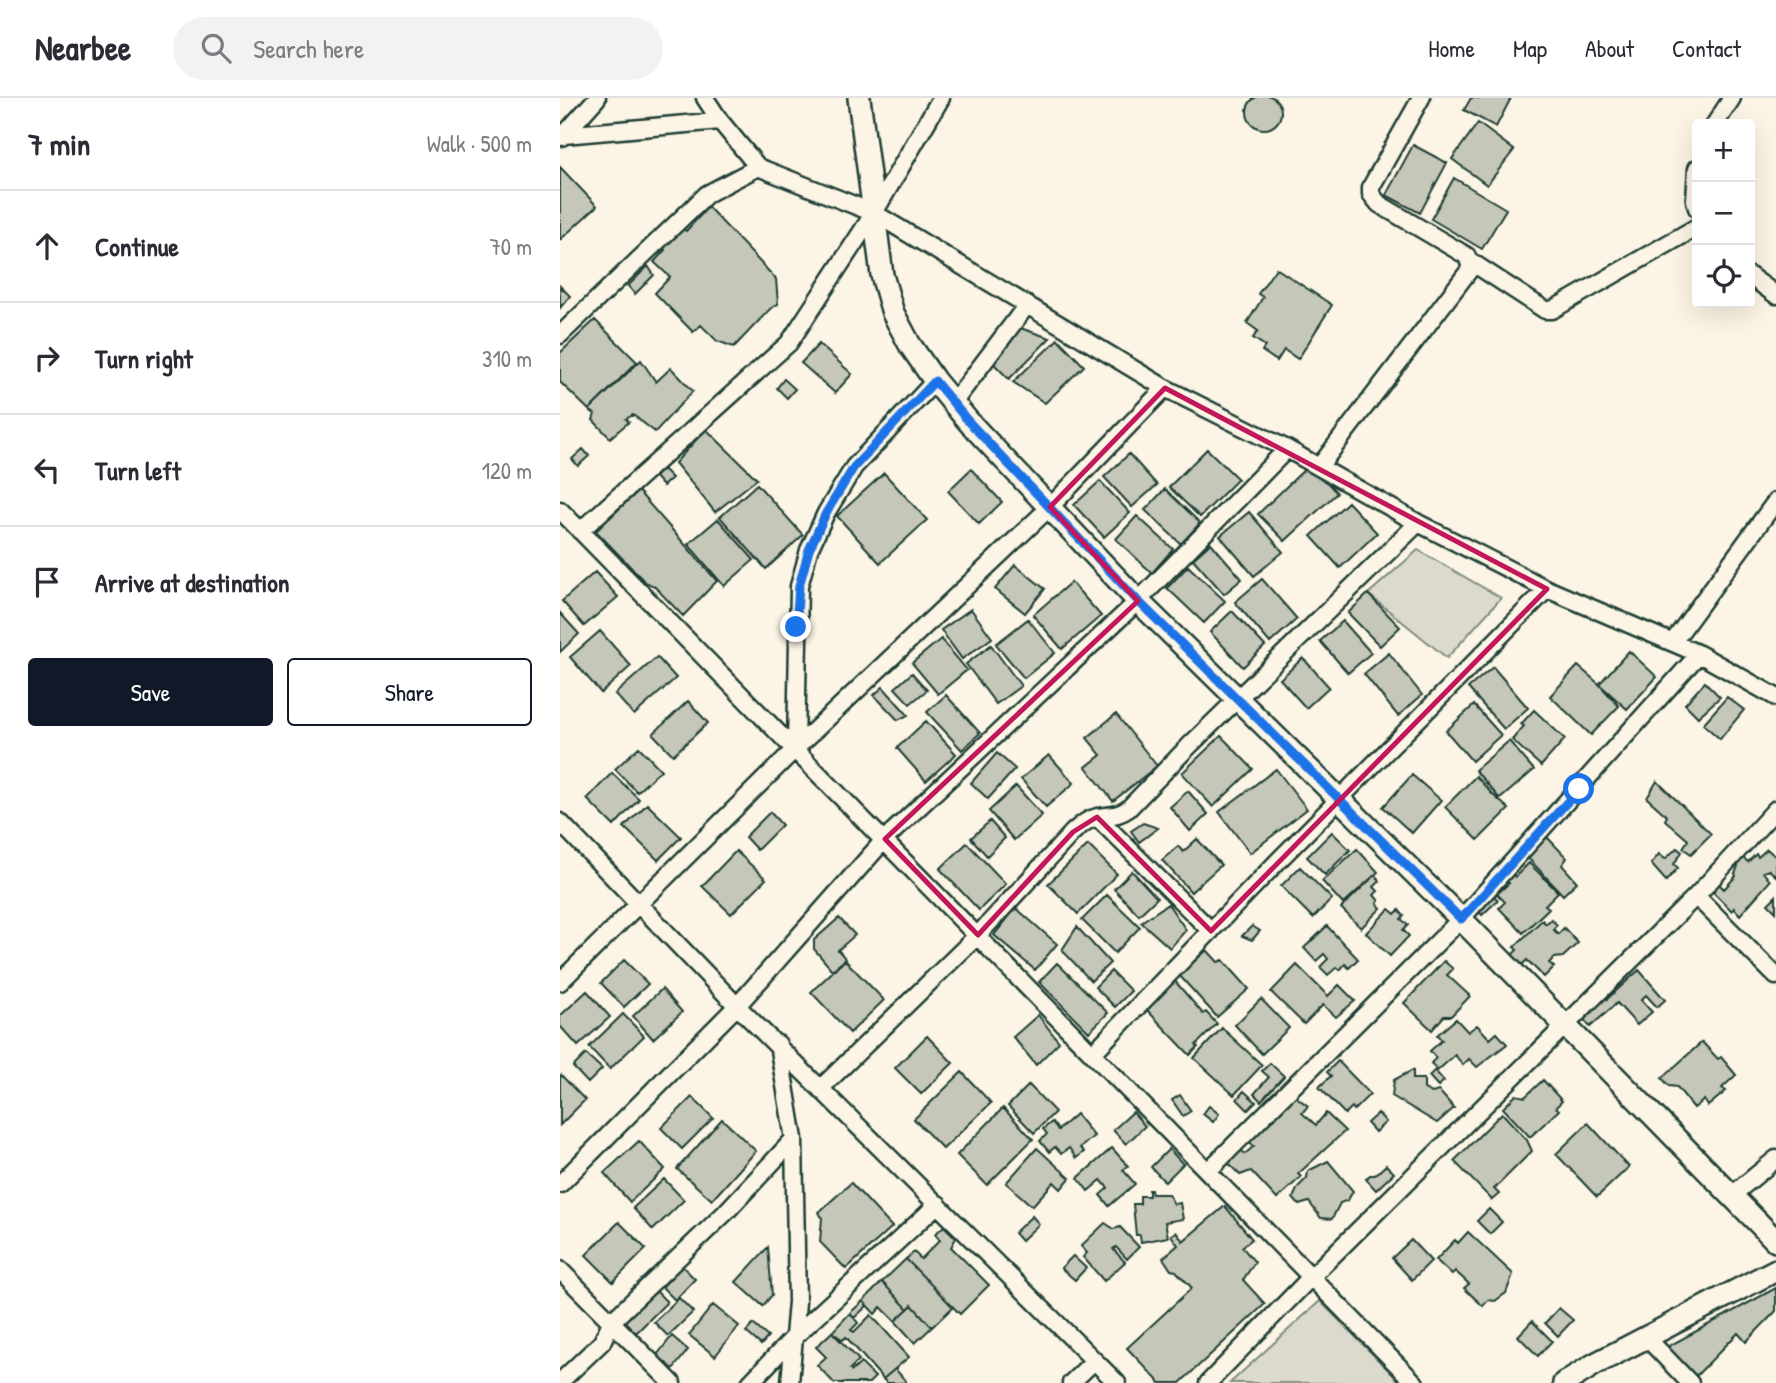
<!DOCTYPE html>
<html lang="en">
<head>
<meta charset="utf-8">
<style>
	:root { --surface:#fff; --page:#f2f2f3; --text:#2b2b33; --muted:#7c7c81; --line:#e1e1e2; --accent:#111827 }
	body { margin:0; font-family:"Patrick Hand",sans-serif; background:var(--page); color:var(--text) }
	.controls { position:absolute; right:21px; top:21px; display:grid; overflow:hidden; border-radius:7px; box-shadow:0 7px 28px #0002 }
	.controls button { width:63px; height:63px; display:grid; place-items:center; padding:0; border:0; border-bottom:2px solid var(--line); background:var(--surface); color:var(--text); font:35px sans-serif }
	.stop { position:absolute; width:21px; height:21px; margin:-16px; border:5px solid #1a73e8; border-radius:50%; background:#fff }
	.stop.end { background:#1a73e8; border-color:#fff; box-shadow:0 2px 7px #0008 }
	.list { margin:0; padding:0; list-style:none }
	h2 { display:flex; justify-content:space-between; align-items:center; height:91px; margin:0; padding:0 28px; font-size:30px }
	h2 small { font-size:23px; font-weight:400; color:var(--muted) }
	.list li { display:grid; grid-template-columns:46px 1fr auto; gap:21px; align-items:center; box-sizing:border-box; height:112px; padding:0 28px; border-top:2px solid var(--line) }
	.list b { display:block; font-size:26px; white-space:nowrap }
	.list em { font-size:23px; font-style:normal; color:var(--muted) }
	.actions { display:flex; gap:14px; padding:21px 28px }
	.actions a { flex:1; padding:16px 0; border:2px solid var(--accent); border-radius:7px; text-align:center; font-size:24px; color:var(--accent) }
	.actions .main { background:var(--accent); color:#fff }
	.icon { flex:none; width:38px; height:38px; fill:none; stroke:currentColor; stroke-width:2; stroke-linecap:round; stroke-linejoin:round }
	.map { position:relative; flex:none; width:1216px; height:1285px; overflow:hidden }
	header { display:flex; align-items:center; gap:42px; box-sizing:border-box; height:98px; padding:0 35px; background:var(--surface); border-bottom:2px solid var(--line) }
	header strong { font-size:33px }
	nav { display:flex; gap:38px; margin-inline-start:auto; font-size:24px }
	.search { width:490px; height:63px; background:var(--page); display:flex; align-items:center; gap:18px; box-sizing:border-box; padding:0 24px; border-radius:38px; color:var(--muted); font-size:26px }
	main { display:flex }
	aside { flex:1; background:var(--surface) }
	.map>svg:first-child { display:block }
</style>
</head>
<body>
<header>
<strong>Nearbee</strong>
<div class="search"><svg class="icon" aria-label="search" viewBox="0 0 24 24"><circle cx="10" cy="10" r="6"/><path d="M15 15l6 6"/></svg>Search here</div>
<nav><a>Home</a><a>Map</a><a>About</a><a>Contact</a></nav>
</header>
<main>
<aside>
<h2>7 min<small>Walk · 500 m</small></h2>
<ul class="list">
<li><svg class="icon" aria-label="ahead" viewBox="0 0 24 24"><path d="M12 20V5M6 11l6-6 6 6"/></svg><div><b>Continue</b></div><em>70 m</em></li>
<li><svg class="icon" aria-label="right" viewBox="0 0 24 24"><path d="M7 20v-9h11M14 6l5 5-5 5"/></svg><div><b>Turn right</b></div><em>310 m</em></li>
<li><svg class="icon" aria-label="left" viewBox="0 0 24 24"><path d="M17 20v-9H6M10 6l-5 5 5 5"/></svg><div><b>Turn left</b></div><em>120 m</em></li>
<li><svg class="icon" aria-label="arrive" viewBox="0 0 24 24"><path d="M6 21V4h12l-3 4 3 4H6"/></svg><div><b>Arrive at destination</b></div></li>
</ul>
<div class="actions"><a class="main">Save</a><a>Share</a></div>
</aside>
<div class="map">
<svg width="1216" height="1285" viewBox="0 0 1216 1285">
	<rect width="100%" height="100%" fill="#fcf5e5"/>
	<filter id="ink" filterUnits="userSpaceOnUse"><feTurbulence type="fractalNoise" baseFrequency=".0143" numOctaves="2"/><feDisplacementMap in="SourceGraphic" scale="14" xChannelSelector="R" yChannelSelector="G"/><feConvolveMatrix kernelMatrix="1 2 1 2 8 2 1 2 1" color-interpolation-filters="sRGB"/></filter>
	<g filter="url(#ink)">
		<path fill="#dcdacc" stroke="#7e8c80" stroke-width="2" d="M 858,452 L 941,500 L 887,560 L 808,496 Z
			M 760,1203 L 841,1285 L 670,1285 Z"/>
		<path fill="#c5c7b9" stroke="#1f3d34" stroke-width="2" d="M687 14a17 17 0 1 1 34 0a17 17 0 1 1-34 0Z
			M 911,0 L 951,0 L 936,29 L 904,12 Z
			M 918,25 L 954,52 L 927,87 L 892,61 Z
			M 853,47 L 887,65 L 860,115 L 826,97 Z
			M 0,69 L 37,108 L 0,142 Z
			M 894,80 L 946,111 L 922,151 L 871,121 Z
			M 148,109 L 216,181 L 218,206 L 210,211 L 174,249 L 157,243 L 141,227 L 133,234 L 95,195 L 110,179 L 94,164 L 105,152 L 99,144 L 119,129 L 126,133 Z
			M 88,168 L 94,177 L 75,196 L 68,188 Z
			M 716,170 L 772,207 L 738,261 L 724,252 L 717,263 L 702,253 L 705,248 L 693,240 L 698,233 L 687,225 L 703,199 L 698,196 Z
			M 0,188 L 10,198 L 0,210 Z
			M 35,222 L 77,264 L 29,312 L 0,284 L 0,255 Z
			M 457,229 L 490,240 L 449,281 L 427,259 Z
			M 498,241 L 524,268 L 485,305 L 453,284 Z
			M 259,246 L 292,276 L 275,295 L 241,265 Z
			M 81,262 L 96,284 L 111,270 L 133,293 L 95,334 L 73,317 L 66,321 L 69,324 L 50,340 L 33,322 L 35,316 L 29,312 Z
			M 224,281 L 235,291 L 227,300 L 217,290 Z
			M 146,331 L 197,381 L 155,414 L 115,365 Z
			M 23,351 L 29,358 L 18,368 L 12,361 Z
			M 647,351 L 678,381 L 640,419 L 609,389 Z
			M 569,356 L 597,387 L 572,409 L 544,379 Z
			M 750,366 L 777,395 L 725,443 L 698,416 Z
			M 103,371 L 112,380 L 103,388 L 95,379 Z
			M 411,371 L 442,404 L 419,426 L 388,393 Z
			M 324,375 L 367,422 L 320,465 L 277,418 Z
			M 540,383 L 570,415 L 544,439 L 514,407 Z
			M 197,386 L 243,437 L 206,471 L 160,419 Z
			M 605,391 L 640,425 L 621,446 L 585,412 Z
			M 78,393 L 157,483 L 123,518 L 94,488 L 85,484 L 36,433 Z
			M 788,404 L 817,435 L 780,470 L 751,438 Z
			M 689,414 L 723,454 L 694,478 L 660,438 Z
			M 577,418 L 613,451 L 592,475 L 556,441 Z
			M 158,421 L 194,462 L 164,488 L 128,446 Z
			M 651,445 L 682,481 L 664,496 L 633,461 Z
			M 455,467 L 485,491 L 465,515 L 435,491 Z
			M 628,468 L 665,503 L 644,525 L 607,490 Z
			M 35,474 L 58,499 L 24,528 L 2,503 Z
			M 702,481 L 737,521 L 710,545 L 675,504 Z
			M 511,484 L 541,518 L 502,551 L 473,517 Z
			M 808,496 L 840,529 L 820,548 L 788,515 Z
			M 411,511 L 432,540 L 402,561 L 381,532 Z
			M 672,513 L 705,548 L 683,569 L 650,534 Z
			M 0,515 L 19,536 L 0,554 Z
			M 468,521 L 495,555 L 464,580 L 436,546 Z
			M 783,523 L 811,555 L 788,575 L 760,543 Z
			M 40,533 L 71,568 L 41,595 L 10,559 Z
			M 381,541 L 407,572 L 378,596 L 352,565 Z
			M 431,547 L 461,588 L 436,606 L 406,566 Z
			M 1069,553 L 1097,579 L 1067,611 L 1039,586 Z
			M 829,555 L 862,597 L 838,618 L 804,576 Z
			M 97,559 L 116,580 L 74,617 L 55,596 Z
			M 743,560 L 769,589 L 746,610 L 720,581 Z
			M 1018,568 L 1039,586 L 1059,608 L 1031,637 L 990,598 Z
			M 933,569 L 968,610 L 944,631 L 908,590 Z
			M 352,575 L 367,592 L 350,606 L 335,590 Z
			M 1145,584 L 1160,599 L 1138,619 L 1125,606 Z
			M 323,589 L 348,617 L 338,622 L 314,597 Z
			M 386,597 L 420,635 L 402,652 L 367,614 Z
			M 1167,599 L 1184,612 L 1160,641 L 1143,626 Z
			M 128,603 L 148,625 L 113,657 L 93,636 Z
			M 914,607 L 941,637 L 912,663 L 886,633 Z
			M 974,612 L 1005,641 L 981,668 L 952,642 L 964,628 L 961,626 Z
			M 556,616 L 597,668 L 553,703 L 526,669 L 541,657 L 527,640 Z
			M 366,623 L 396,656 L 366,683 L 337,650 Z
			M 661,638 L 693,671 L 653,709 L 622,675 Z
			M 949,643 L 974,672 L 940,701 L 915,672 Z
			M 79,649 L 101,672 L 77,694 L 55,671 Z
			M 437,655 L 455,671 L 428,701 L 411,685 Z
			M 489,657 L 514,685 L 486,709 L 461,681 Z
			M 716,671 L 747,711 L 690,755 L 659,714 Z
			M 52,675 L 79,701 L 54,728 L 27,701 Z
			M 852,677 L 881,702 L 852,735 L 823,709 Z
			M 916,678 L 932,696 L 949,711 L 918,742 L 885,709 Z
			M 1097,683 L 1151,736 L 1131,756 L 1123,750 L 1128,742 L 1105,722 L 1107,718 L 1087,700 Z
			M 456,688 L 482,717 L 454,742 L 429,713 Z
			M 628,693 L 648,716 L 630,733 L 610,709 Z
			M 87,706 L 121,739 L 98,762 L 64,729 Z
			M 210,714 L 222,727 L 197,752 L 185,739 Z
			M 430,723 L 445,740 L 427,758 L 411,740 Z
			M 583,725 L 598,730 L 579,744 L 571,733 Z
			M 772,734 L 790,752 L 765,777 L 747,759 Z
			M 987,739 L 1007,760 L 1002,767 L 1017,784 L 1003,797 L 967,759 Z
			M 637,741 L 661,767 L 631,794 L 602,762 L 618,748 L 623,754 Z
			M 407,745 L 446,786 L 419,812 L 380,771 Z
			M 528,747 L 557,776 L 518,816 L 488,786 Z
			M 1117,750 L 1122,754 L 1114,766 L 1118,770 L 1106,783 L 1091,766 L 1099,756 L 1105,761 Z
			M 797,751 L 818,774 L 783,806 L 762,783 Z
			M 1207,751 L 1216,759 L 1216,778 L 1209,772 L 1203,774 L 1210,783 L 1180,817 L 1174,810 L 1172,813 L 1151,792 L 1158,785 L 1164,791 L 1176,778 L 1175,776 L 1178,768 L 1176,765 L 1182,759 L 1188,764 L 1196,756 L 1198,759 Z
			M 176,753 L 206,781 L 171,816 L 142,788 Z
			M 969,765 L 998,794 L 985,807 L 989,810 L 963,835 L 939,810 L 945,804 L 937,796 L 949,785 L 946,783 L 953,776 L 955,779 Z
			M 740,769 L 772,801 L 753,820 L 721,788 Z
			M 572,773 L 597,800 L 579,817 L 554,791 Z
			M 815,777 L 820,783 L 814,789 L 818,793 L 814,797 L 819,803 L 817,805 L 821,810 L 801,830 L 781,810 Z
			M 936,792 L 935,799 L 938,802 L 922,817 L 915,809 Z
			M 547,797 L 580,829 L 555,855 L 522,822 Z
			M 1216,798 L 1216,814 L 1208,806 Z
			M 608,806 L 626,832 L 610,850 L 581,824 Z
			M 456,810 L 497,846 L 475,872 L 434,837 Z
			M 829,811 L 835,816 L 839,812 L 844,818 L 841,821 L 848,827 L 843,832 L 849,838 L 830,858 L 806,835 Z
			M 279,820 L 295,837 L 278,852 L 286,861 L 272,872 L 254,851 L 254,842 Z
			M 991,821 L 997,827 L 993,831 L 998,836 L 1004,830 L 1018,845 L 1003,859 L 994,860 L 989,865 L 994,869 L 984,879 L 967,862 L 961,868 L 951,858 L 957,852 L 954,849 L 982,822 L 986,826 Z
			M 692,828 L 700,833 L 692,842 L 682,838 Z
			M 767,828 L 798,861 L 789,870 L 785,866 L 780,872 L 777,869 L 768,877 L 760,869 L 768,861 L 764,856 L 756,863 L 744,850 Z
			M 517,829 L 550,865 L 531,883 L 502,852 Z
			M 647,852 L 658,864 L 663,862 L 689,891 L 657,919 L 619,877 Z
			M 64,862 L 88,886 L 64,909 L 41,885 Z
			M 285,862 L 324,902 L 290,935 L 251,894 Z
			M 884,863 L 893,871 L 887,877 L 910,898 L 891,918 L 884,918 L 872,932 L 844,905 Z
			M 497,865 L 548,915 L 529,934 L 479,884 Z
			M 737,867 L 768,898 L 779,887 L 795,903 L 776,919 L 763,907 L 744,926 L 711,894 Z
			M 1079,872 L 1105,902 L 1097,909 L 1086,897 L 1081,902 L 1092,914 L 1077,927 L 1057,905 L 1030,929 L 1021,918 L 1044,898 L 1047,901 Z
			M 551,873 L 571,893 L 555,909 L 535,889 Z
			M 614,882 L 643,916 L 646,914 L 657,926 L 636,947 L 638,949 L 630,957 L 586,911 Z
			M 102,891 L 122,914 L 93,941 L 73,918 Z
			M 27,893 L 50,919 L 18,948 L 0,928 L 0,918 Z
			M 701,901 L 729,930 L 702,956 L 675,927 Z
			M 63,916 L 84,938 L 50,971 L 29,949 Z
			M 478,917 L 499,944 L 476,967 L 453,939 Z
			M 896,921 L 908,934 L 917,927 L 930,941 L 937,935 L 947,946 L 917,969 L 909,961 L 903,967 L 895,957 L 876,974 L 884,983 L 878,988 L 869,978 L 876,971 L 871,965 L 876,960 L 870,953 L 882,942 L 877,937 Z
			M 662,930 L 702,967 L 674,997 L 634,960 Z
			M 367,938 L 393,965 L 361,996 L 335,970 Z
			M 1142,944 L 1158,961 L 1161,959 L 1176,977 L 1162,990 L 1166,993 L 1148,1008 L 1144,1002 L 1134,1010 L 1117,989 L 1109,988 L 1102,980 Z
			M 26,956 L 42,971 L 28,985 L 13,969 Z
			M 778,963 L 810,996 L 794,1012 L 792,1009 L 785,1016 L 759,989 L 771,978 L 767,974 Z
			M 710,965 L 724,978 L 701,1003 L 694,996 L 709,979 L 702,973 Z
			M 853,972 L 853,981 L 864,981 L 864,991 L 872,995 L 879,993 L 894,1010 L 877,1025 L 832,998 L 834,982 Z
			M 402,974 L 431,1005 L 383,1051 L 354,1021 Z
			M 1,977 L 25,1002 L 0,1027 L 0,978 Z
			M 983,982 L 1002,1003 L 996,1009 L 999,1012 L 970,1039 L 943,1010 L 956,997 L 965,999 Z
			M 469,987 L 495,1014 L 474,1035 L 448,1008 Z
			M 684,993 L 696,1004 L 688,1012 L 677,1001 Z
			M 620,997 L 631,1013 L 623,1018 L 612,1002 Z
			M 735,998 L 748,1008 L 742,1015 L 756,1027 L 766,1015 L 785,1033 L 738,1076 L 741,1079 L 717,1101 L 691,1073 L 680,1077 L 668,1065 L 681,1052 L 685,1056 L 694,1048 L 689,1044 Z
			M 132,999 L 153,1020 L 122,1051 L 101,1030 Z
			M 649,1008 L 659,1016 L 653,1024 L 643,1016 Z
			M 443,1010 L 473,1041 L 427,1087 L 397,1057 Z
			M 573,1014 L 585,1028 L 566,1046 L 553,1032 Z
			M 818,1015 L 826,1024 L 815,1034 L 807,1025 Z
			M 942,1015 L 967,1042 L 972,1053 L 934,1091 L 939,1096 L 932,1102 L 894,1063 Z
			M 516,1016 L 534,1038 L 520,1050 L 524,1054 L 516,1060 L 509,1050 L 501,1056 L 495,1049 L 489,1054 L 480,1043 L 487,1036 L 483,1031 L 492,1024 L 498,1032 Z
			M 162,1021 L 196,1053 L 152,1102 L 117,1071 Z
			M 1028,1025 L 1069,1069 L 1037,1099 L 996,1056 Z
			M 79,1043 L 105,1071 L 70,1104 L 44,1075 Z
			M 477,1050 L 510,1080 L 501,1091 L 494,1084 L 472,1108 L 446,1085 Z
			M 552,1050 L 568,1068 L 563,1072 L 575,1086 L 549,1108 L 540,1097 L 548,1090 L 541,1082 L 528,1093 L 518,1080 Z
			M 609,1051 L 623,1066 L 605,1084 L 591,1069 Z
			M 768,1063 L 793,1093 L 788,1102 L 780,1105 L 772,1121 L 761,1120 L 749,1104 L 739,1107 L 733,1100 L 738,1089 L 747,1080 L 748,1073 Z
			M 826,1067 L 834,1075 L 816,1092 L 806,1081 L 810,1077 L 815,1077 Z
			M 104,1081 L 124,1102 L 93,1132 L 73,1110 Z
			M 291,1085 L 332,1129 L 286,1171 L 260,1144 L 262,1120 L 259,1114 Z
			M 589,1092 L 591,1092 L 592,1096 L 608,1096 L 614,1106 L 620,1105 L 623,1121 L 605,1124 L 608,1139 L 581,1144 L 580,1137 L 576,1137 L 573,1106 L 580,1106 L 580,1098 L 589,1098 Z
			M 665,1108 L 692,1141 L 682,1149 L 695,1164 L 683,1182 L 705,1206 L 620,1285 L 600,1285 L 567,1250 L 632,1190 L 616,1173 L 611,1172 L 603,1160 L 618,1147 L 611,1137 L 616,1134 L 623,1143 Z
			M 929,1111 L 942,1124 L 930,1136 L 917,1123 Z
			M 472,1118 L 479,1126 L 461,1143 L 454,1135 Z
			M 59,1124 L 86,1151 L 53,1184 L 26,1157 Z
			M 545,1125 L 554,1131 L 560,1129 L 579,1149 L 567,1161 L 556,1149 L 553,1151 L 565,1164 L 544,1183 L 523,1159 L 527,1155 L 521,1148 Z
			M 384,1128 L 396,1140 L 391,1149 L 429,1187 L 400,1216 L 346,1161 L 354,1154 L 361,1161 L 380,1142 L 375,1136 Z
			M 908,1134 L 953,1176 L 946,1195 L 935,1203 L 928,1202 L 923,1208 L 904,1190 L 909,1186 L 895,1173 L 892,1177 L 876,1162 L 895,1142 L 898,1145 Z
			M 851,1142 L 871,1163 L 852,1182 L 832,1160 Z
			M 208,1149 L 212,1197 L 203,1208 L 176,1184 Z
			M 513,1158 L 526,1170 L 515,1182 L 501,1170 Z
			M 346,1161 L 393,1209 L 372,1229 L 352,1207 L 348,1211 L 322,1184 Z
			M 122,1168 L 135,1181 L 115,1202 L 102,1189 Z
			M 322,1184 L 348,1211 L 335,1223 L 321,1209 L 315,1216 L 303,1203 Z
			M 93,1190 L 107,1204 L 76,1235 L 62,1221 Z
			M 1216,1190 L 1216,1213 L 1186,1244 L 1178,1235 L 1136,1278 L 1107,1249 Z
			M 119,1200 L 133,1214 L 108,1238 L 94,1224 Z
			M 303,1203 L 307,1208 L 294,1220 L 290,1215 Z
			M 153,1207 L 179,1228 L 155,1258 L 129,1237 Z
			M 352,1207 L 372,1229 L 355,1245 L 335,1223 Z
			M 999,1210 L 1013,1222 L 998,1238 L 985,1225 Z
			M 290,1215 L 298,1225 L 291,1232 L 294,1234 L 311,1217 L 349,1259 L 323,1281 L 286,1239 L 283,1242 L 272,1234 Z
			M 972,1223 L 992,1243 L 978,1258 L 958,1238 Z
			M 193,1226 L 208,1239 L 201,1247 L 186,1234 Z
			M 272,1234 L 299,1262 L 290,1271 L 292,1273 L 301,1265 L 315,1279 L 309,1285 L 274,1285 L 257,1267 L 266,1259 L 256,1249 Z
			M 112,1238 L 128,1252 L 113,1271 L 97,1257 Z
			M 335,1271 L 346,1283 L 344,1285 L 327,1285 L 323,1281 Z"/>
		<g fill="none" stroke-linecap="round" stroke-linejoin="round">
			<defs>
				<path id="street" d="M 145,0 L 160,23 L 198,69 L 314,115 L 605,290 L 727,351 L 858,425 L 987,491 L 1139,556 L 1216,599
					M 1155,26 L 1172,0
					M 0,35 L 4,37 L 160,23
					M 2,39 L 37,0
					M 1137,70 L 1135,102 L 1137,110
					M 910,163 L 985,212 L 992,212 L 1137,129
					M 1190,178 L 1216,197
					M 0,237 L 147,96 L 198,69
					M 393,305 L 467,207
					M 759,369 L 911,170 L 907,158 L 819,106 L 811,96 L 811,89 L 861,0
					M 0,412 L 855,1285
					M 20,433 L 229,245 L 314,115 L 381,0
					M 1113,544 L 1216,403
					M 236,650 L 239,488 L 249,452 L 266,415 L 294,369 L 375,283
					M 537,719 L 651,833
					M 0,724 L 177,908 L 557,1285
					M 1136,798 L 1216,878
					M 0,884 L 236,650 L 490,409 L 605,290
					M 218,946 L 234,1041 L 237,1204 L 230,1285
					M 533,955 L 718,763 L 987,491
					M 261,990 L 418,837 L 513,734 C 521,727 529,720 539,719 C 551,717 558,718 568,711 L 626,651 L 858,425
					M 648,1073 L 901,821 L 1139,556
					M 0,1086 L 177,908 L 325,741 L 578,503 L 727,351
					M 1171,1098 L 1216,1061
					M 0,1172 L 112,1285
					M 1086,1239 L 1130,1285
					M 0,1284 L 42,1244 L 51,1224 L 165,1115 L 234,1041
					M 190,1285 L 234,1239 L 378,1106
					M 511,1285 L 534,1263
					M 648,1285 L 751,1179 L 1136,798 L 1216,711"/>
				<path id="secondary" d="M 299,0 L 322,177 L 333,215 L 350,247 L 375,283 L 408,323 L 578,503 L 901,821 L 1216,1143
					M 1004,1285 L 1035,1266 L 1216,1172"/>
			</defs>
			<use href="#street" stroke="#1f3d34" stroke-width="21"/>
			<use href="#secondary" stroke="#1f3d34" stroke-width="26"/>
			<use href="#street" stroke="#fcf5e5" stroke-width="16"/>
			<use href="#secondary" stroke="#fcf5e5" stroke-width="21"/>
		</g>
	</g>
	<g fill="none" stroke-linecap="round" stroke-linejoin="round" filter="url(#ink)">
		<path stroke="#1a73e8" stroke-width="9" d="M 236,529 L 239,488 L 249,452 L 266,415 L 294,369 L 375,283 L 408,323 L 578,503 L 901,821 L 1019,691"/>
	</g>
	<path fill="none" stroke="#c2185b" stroke-width="5" stroke-linejoin="round" d="M 605,290 L 987,491 L 651,833 L 537,719 L 513,734 L 418,837 L 325,741 L 578,503 L 490,409 Z"/>
</svg>
<div class="controls">
<button>+</button>
<button>−</button>
<button><svg class="icon" aria-label="locate" viewBox="0 0 24 24"><circle cx="12" cy="12" r="6"/><path d="M12 2v4M12 18v4M2 12h4M18 12h4"/></svg></button>
</div>
<div class="stop" style="left:1019px;top:691px"></div>
<div class="stop end" style="left:236px;top:529px"></div>
</div>
</main>
</body>
</html>
